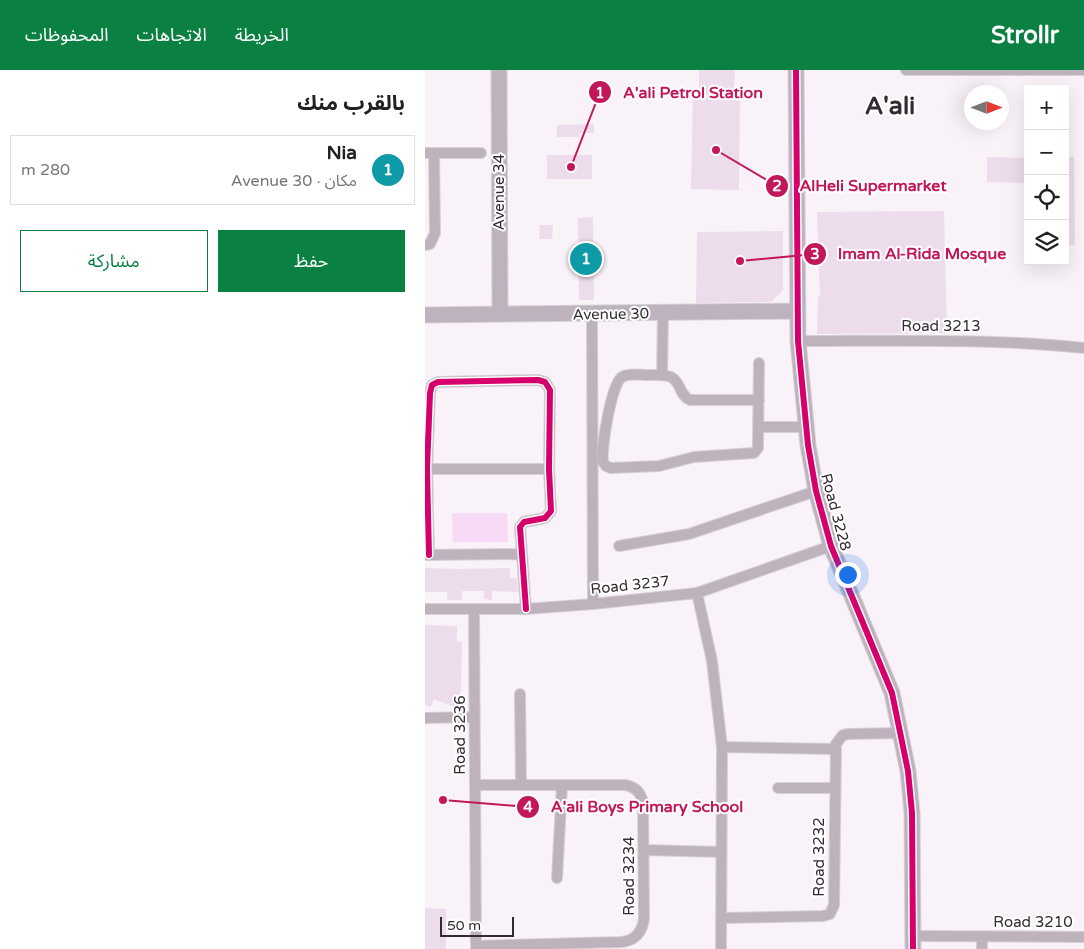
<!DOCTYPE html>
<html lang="ar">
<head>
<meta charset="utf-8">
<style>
	:root { --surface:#fff; --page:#f2f2f2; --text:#222; --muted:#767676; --line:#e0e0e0; --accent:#0b8043 }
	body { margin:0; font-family:"Varela Round","Noto Sans Arabic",sans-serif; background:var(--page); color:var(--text); direction:rtl }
	.controls { position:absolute; right:15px; top:15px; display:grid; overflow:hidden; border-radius:0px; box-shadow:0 5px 20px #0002 }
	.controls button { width:45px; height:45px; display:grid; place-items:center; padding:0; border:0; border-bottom:1px solid var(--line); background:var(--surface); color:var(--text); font:25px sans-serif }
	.compass { position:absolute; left:539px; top:15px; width:45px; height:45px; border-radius:50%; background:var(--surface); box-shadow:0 5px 20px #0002; rotate:90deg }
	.scale { position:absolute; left:15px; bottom:12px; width:74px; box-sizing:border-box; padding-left:5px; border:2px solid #342a33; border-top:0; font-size:14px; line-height:18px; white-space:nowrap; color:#342a33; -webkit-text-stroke:4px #fff; paint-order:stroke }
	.you { position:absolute; left:422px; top:504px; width:18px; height:18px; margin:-12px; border:4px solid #fff; border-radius:50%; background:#1a73e8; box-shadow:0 0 0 8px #1a73e833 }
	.badge { display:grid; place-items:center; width:32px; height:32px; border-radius:50%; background:var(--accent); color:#fff; font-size:16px; font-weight:700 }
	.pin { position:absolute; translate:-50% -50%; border:2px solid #fff; box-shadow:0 1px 5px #0006 }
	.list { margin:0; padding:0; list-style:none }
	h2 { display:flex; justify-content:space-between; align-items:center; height:65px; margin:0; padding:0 20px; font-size:21px }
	h2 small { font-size:16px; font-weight:400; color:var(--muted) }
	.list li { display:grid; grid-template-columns:32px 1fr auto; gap:15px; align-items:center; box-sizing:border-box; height:70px; margin:0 10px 10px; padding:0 10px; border:1px solid var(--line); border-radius:0px }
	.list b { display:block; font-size:19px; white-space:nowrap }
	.list p { margin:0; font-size:16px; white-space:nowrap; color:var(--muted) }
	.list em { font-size:16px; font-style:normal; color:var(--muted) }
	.actions { display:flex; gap:10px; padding:15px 20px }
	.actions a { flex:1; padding:11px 0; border:1px solid var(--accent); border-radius:0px; text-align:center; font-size:18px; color:var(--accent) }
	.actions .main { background:var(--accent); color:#fff }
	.icon { flex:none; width:28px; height:28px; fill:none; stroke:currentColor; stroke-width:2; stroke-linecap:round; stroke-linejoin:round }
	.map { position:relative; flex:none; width:659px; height:879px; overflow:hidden; direction:ltr }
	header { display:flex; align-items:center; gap:30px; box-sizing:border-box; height:70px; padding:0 25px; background:var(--accent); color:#fff }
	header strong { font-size:24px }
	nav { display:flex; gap:28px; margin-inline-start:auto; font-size:18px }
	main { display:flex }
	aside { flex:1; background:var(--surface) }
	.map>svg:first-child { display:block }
</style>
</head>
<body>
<header>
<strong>Strollr</strong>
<nav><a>الخريطة</a><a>الاتجاهات</a><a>المحفوظات</a></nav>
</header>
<main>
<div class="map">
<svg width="659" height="879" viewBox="0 0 659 879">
	<rect width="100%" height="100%" fill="#faf2f9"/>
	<path fill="#f7daf5" d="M 27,443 L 82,443 L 83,472 L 28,472 Z"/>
	<path fill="#eddcec" d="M 274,0 L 310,0 L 309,19 L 315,19 L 314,120 L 266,119 L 268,20 L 274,20 Z
		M 169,54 L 169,63 L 154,63 L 154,67 L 132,67 L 132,55 Z
		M 122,85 L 167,85 L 167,109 L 122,109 Z
		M 562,87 L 603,88 L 603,113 L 562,112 Z
		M 640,87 L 649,87 L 650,175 L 640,175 Z
		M 519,141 L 522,263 L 392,264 L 393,226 L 395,226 L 392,142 Z
		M 168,147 L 169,230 L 154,230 L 153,148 Z
		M 115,155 L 128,155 L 127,169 L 114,169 Z
		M 358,161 L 358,220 L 346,232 L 271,233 L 272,162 Z
		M 0,498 L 34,499 L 85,498 L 85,508 L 92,508 L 93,522 L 67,521 L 67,530 L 59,529 L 59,521 L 37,521 L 37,530 L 22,530 L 22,522 L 0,522 Z
		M 0,555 L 32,556 L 32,572 L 37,572 L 36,619 L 33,632 L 41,640 L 36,640 L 9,629 L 6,637 L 0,635 Z
		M 0,838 L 21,839 L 21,879 L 0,879 Z"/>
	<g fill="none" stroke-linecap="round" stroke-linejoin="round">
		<defs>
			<path id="street" d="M 481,0 L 659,0
				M 0,83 L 56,83
				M 0,175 L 5,174 L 10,163 L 9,83
				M 167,244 L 168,534
				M 373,271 C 468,271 564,268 659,278
				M 334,293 L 333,370 L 333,378 L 329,383 L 269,387 L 234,396 L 186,398 L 181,396 L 178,392 C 176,379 186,314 197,307 C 204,303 215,305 223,305 C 231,305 240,304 246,307 C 256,312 254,325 265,330 L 334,330
				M 237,305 L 238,243
				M 333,357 L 381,357
				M 2,399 L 124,399
				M 194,476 L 264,464 L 391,421
				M 0,485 L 97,484
				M 4,485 L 2,399 L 5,323 L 7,315 L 13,312 L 113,310 L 120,312 L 125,320 L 124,399 L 126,441 L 120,448 L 99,452 L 95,457 L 101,539
				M 272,523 L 287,591 L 297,677 L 296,879
				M 0,539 L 101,539 L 168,534 L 272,523 L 406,476
				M 49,540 L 51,879
				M 95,624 L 96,715
				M 0,648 L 49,647
				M 297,677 L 409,679
				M 50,715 L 200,715 C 212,717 218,725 218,737 L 219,849 C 217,862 210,871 196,872 L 51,876
				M 353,718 L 409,718
				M 219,780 L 296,782
				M 132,808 L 137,715
				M 296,848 L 398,846 L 405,844 L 409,835 L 411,674 L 418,665 L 424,664 L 475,663
				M 488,866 L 659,867
				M 557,868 L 557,879"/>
			<path id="secondary" d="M 74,0 L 75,244
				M 371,0 L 373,271 L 383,375 L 391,421 L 406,476 L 467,623 L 483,701 L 487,743 L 488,879
				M 0,245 L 373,241"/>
		</defs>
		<use href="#street" stroke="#d6cfd5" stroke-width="12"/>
		<use href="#secondary" stroke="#d6cfd5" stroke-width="17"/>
		<use href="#street" stroke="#beb3bd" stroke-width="10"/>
		<use href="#secondary" stroke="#bdb2bd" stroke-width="15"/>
		<defs>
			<path id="cycleway" d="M 371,0 L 373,271 L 383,375 L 391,421 L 406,476 L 467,623 L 483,701 L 487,743 L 488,879
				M 4,485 L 2,399 L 5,323 L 7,315 L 13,312 L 113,310 L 120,312 L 125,320 L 124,399 L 126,441 L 120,448 L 99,452 L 95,457 L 101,539"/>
		</defs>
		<use href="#cycleway" stroke="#fff" stroke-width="9"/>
		<use href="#cycleway" stroke="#d6006c" stroke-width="6"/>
	</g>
	<g text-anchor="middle" stroke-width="4" stroke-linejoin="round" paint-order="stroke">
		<g font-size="15" fill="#342a33" stroke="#fff">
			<text transform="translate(74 122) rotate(-90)" y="5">Avenue 34</text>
			<text transform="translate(186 244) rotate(-1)" y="5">Avenue 30</text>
			<text x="516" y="261">Road 3213</text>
			<text transform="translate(411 442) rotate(75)" y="5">Road 3228</text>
			<text transform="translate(205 515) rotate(-6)" y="5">Road 3237</text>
			<text transform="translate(35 665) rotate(-90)" y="5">Road 3236</text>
			<text transform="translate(394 787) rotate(-90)" y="5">Road 3232</text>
			<text transform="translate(204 806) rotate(-90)" y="5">Road 3234</text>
			<text x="608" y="857">Road 3210</text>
		</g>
		<g font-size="25" font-weight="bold" fill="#342a33" stroke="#fff">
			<text x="465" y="44">A'ali</text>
		</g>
	</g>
	<path fill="none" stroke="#c2185b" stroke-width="2" d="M146 97L175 22M291 80L352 116M315 191L390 184M18 730L103 737"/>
	<g fill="#c2185b" stroke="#fff" stroke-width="2">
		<circle cx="146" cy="97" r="5"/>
		<circle cx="291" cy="80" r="5"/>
		<circle cx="315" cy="191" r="5"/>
		<circle cx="18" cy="730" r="5"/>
		<circle cx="175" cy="22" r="12"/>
		<circle cx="352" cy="116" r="12"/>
		<circle cx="390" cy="184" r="12"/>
		<circle cx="103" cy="737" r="12"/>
	</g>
	<g font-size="15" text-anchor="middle" font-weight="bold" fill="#fff">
		<text x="175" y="28">1</text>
		<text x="352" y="121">2</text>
		<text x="390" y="189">3</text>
		<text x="103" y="742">4</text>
	</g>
	<g font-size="16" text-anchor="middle" font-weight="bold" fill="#c2185b" stroke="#fff" stroke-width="4" stroke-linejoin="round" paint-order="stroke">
		<text x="268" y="28">A'ali Petrol Station</text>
		<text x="448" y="121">AlHeli Supermarket</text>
		<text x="497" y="189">Imam Al-Rida Mosque</text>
		<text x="222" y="742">A'ali Boys Primary School</text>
	</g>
</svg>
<div class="controls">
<button>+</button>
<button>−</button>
<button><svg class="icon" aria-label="locate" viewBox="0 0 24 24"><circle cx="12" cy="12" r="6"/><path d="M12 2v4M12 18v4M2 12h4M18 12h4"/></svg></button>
<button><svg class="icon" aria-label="layers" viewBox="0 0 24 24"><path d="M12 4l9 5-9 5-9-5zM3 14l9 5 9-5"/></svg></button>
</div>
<svg class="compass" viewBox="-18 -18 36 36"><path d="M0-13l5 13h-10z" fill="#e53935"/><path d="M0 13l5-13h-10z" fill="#767676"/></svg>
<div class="scale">50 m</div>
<div class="you"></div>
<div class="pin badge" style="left:161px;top:189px;background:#0f9aa8">1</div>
</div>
<aside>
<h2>بالقرب منك<small></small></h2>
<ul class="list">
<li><span class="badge" style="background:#0f9aa8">1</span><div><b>Nia</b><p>مكان · Avenue 30</p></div><em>280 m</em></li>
</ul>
<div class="actions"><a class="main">حفظ</a><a>مشاركة</a></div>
</aside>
</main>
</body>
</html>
